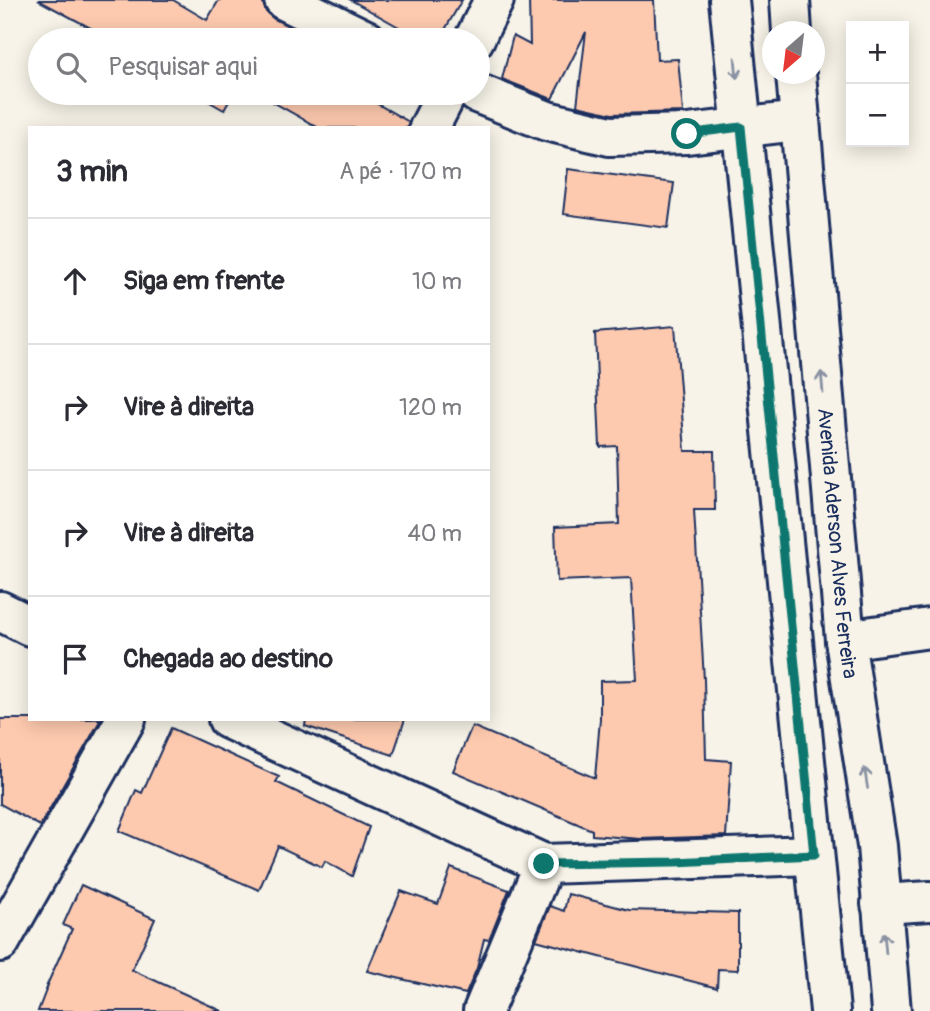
<!DOCTYPE html>
<html lang="pt">
<head>
<meta charset="utf-8">
<style>
	:root { --surface:#fff; --page:#f7f7f7; --text:#2b2b33; --muted:#7c7c81; --line:#e1e1e2 }
	body { margin:0; font-family:Pangolin,sans-serif; background:var(--page); color:var(--text) }
	.controls { position:absolute; right:21px; top:21px; display:grid; overflow:hidden; border-radius:0px; box-shadow:0 4px 18px #0003 }
	.controls button { width:63px; height:63px; display:grid; place-items:center; padding:0; border:0; border-bottom:2px solid var(--line); background:var(--surface); color:var(--text); font:35px sans-serif }
	.compass { position:absolute; left:762px; top:21px; width:63px; height:63px; border-radius:50%; background:var(--surface); box-shadow:0 4px 18px #0003; rotate:208deg }
	.stop { position:absolute; width:21px; height:21px; margin:-16px; border:5px solid #0f766e; border-radius:50%; background:#fff }
	.stop.end { background:#0f766e; border-color:#fff; box-shadow:0 2px 7px #0008 }
	.list { margin:0; padding:0; list-style:none }
	h2 { display:flex; justify-content:space-between; align-items:center; height:91px; margin:0; padding:0 28px; font-size:30px }
	h2 small { font-size:23px; font-weight:400; color:var(--muted) }
	.list li { display:grid; grid-template-columns:46px 1fr auto; gap:21px; align-items:center; box-sizing:border-box; height:126px; padding:0 28px; border-top:2px solid var(--line) }
	.list b { display:block; font-size:26px; white-space:nowrap }
	.list em { font-size:23px; font-style:normal; color:var(--muted) }
	.icon { flex:none; width:38px; height:38px; fill:none; stroke:currentColor; stroke-width:2; stroke-linecap:round; stroke-linejoin:round }
	.map { position:relative; flex:none; width:930px; height:1011px; overflow:hidden }
	.search { position:absolute; background:var(--surface); box-shadow:0 4px 18px #0003; left:28px; top:28px; width:462px; height:77px; display:flex; align-items:center; gap:18px; box-sizing:border-box; padding:0 24px; border-radius:38px; color:var(--muted); font-size:26px }
	.panel { position:absolute; background:var(--surface); box-shadow:0 4px 18px #0003; left:28px; top:126px; width:462px; height:595px; border-radius:0px }
	.map>svg:first-child { display:block }
</style>
</head>
<body>
<div class="map">
<svg width="930" height="1011" viewBox="0 0 930 1011">
	<rect width="100%" height="100%" fill="#f7f3e8"/>
	<filter id="ink" filterUnits="userSpaceOnUse"><feTurbulence type="fractalNoise" baseFrequency=".0143" numOctaves="2"/><feDisplacementMap in="SourceGraphic" scale="14" xChannelSelector="R" yChannelSelector="G"/><feConvolveMatrix kernelMatrix="1 2 1 2 8 2 1 2 1" color-interpolation-filters="sRGB"/></filter>
	<g filter="url(#ink)">
		<path fill="#fecaaf" stroke="#1b2f5e" stroke-width="2" d="M 38,0 L 173,0 L 207,20 L 219,0 L 262,0 L 266,12 L 274,19 L 312,38 L 311,40 L 113,40 Z
			M 351,0 L 462,0 L 439,40 L 422,40 Z
			M 529,0 L 654,0 L 657,60 L 678,59 L 683,112 L 612,114 L 577,106 L 586,32 L 552,99 L 502,79 L 513,36 L 530,45 Z
			M 194,93 L 234,93 L 224,110 Z
			M 257,93 L 358,93 L 409,122 L 407,128 L 319,128 Z
			M 568,169 L 674,183 L 668,228 L 563,214 Z
			M 675,326 L 685,451 L 714,451 L 715,510 L 694,510 L 704,680 L 706,759 L 731,761 L 726,836 L 641,839 L 592,835 L 592,830 L 453,771 L 472,726 L 595,778 L 600,719 L 600,681 L 637,680 L 631,578 L 557,581 L 555,527 L 619,524 L 617,446 L 600,447 L 595,333 Z
			M 0,719 L 101,719 L 40,826 L 0,804 Z
			M 306,719 L 405,719 L 393,755 L 305,726 Z
			M 171,728 L 279,777 L 276,782 L 369,827 L 352,876 L 325,861 L 322,867 L 278,846 L 259,890 L 119,831 L 136,790 L 142,793 Z
			M 451,868 L 509,890 L 489,940 L 484,939 L 477,968 L 466,994 L 367,971 L 401,891 L 438,904 Z
			M 81,885 L 155,919 L 132,970 L 222,1011 L 38,1011 L 48,985 L 47,985 L 72,929 L 63,925 Z
			M 568,894 L 629,910 L 738,913 L 738,970 L 718,969 L 717,988 L 536,940 L 550,906 L 564,911 Z"/>
		<g fill="none" stroke-linecap="round" stroke-linejoin="round">
			<defs>
				<path id="street" d="M 284,0 L 366,40
					M 474,40 L 494,0
					M 477,93 L 547,121 L 610,136 L 687,134 L 799,121
					M 429,128 L 447,93
					M 0,611 L 30,626
					M 845,640 L 930,628
					M 228,719 L 544,864 L 814,855
					M 881,904 L 930,901
					M 0,942 L 126,719
					M 483,1011 L 544,864"/>
				<g id="primary">
					<path d="M 729,0 L 830,1011"/>
					<path d="M 790,0 L 792,32"/>
					<path id="s1" d="M 796,74 L 845,640 L 877,846 L 891,1011"/>
				</g>
			</defs>
			<use href="#street" stroke="#1b2f5e" stroke-width="44"/>
			<use href="#primary" stroke="#1b2f5e" stroke-width="44"/>
			<use href="#street" stroke="#f7f3e8" stroke-width="38"/>
			<use href="#primary" stroke="#f7f3e8" stroke-width="38"/>
		</g>
		<defs><path id="oneway-shaft" d="M-6 0H5M1.5-3L5.5 0L1.5 3" fill="none" stroke-width="1.6" stroke-linecap="round" stroke-linejoin="round" transform="scale(1.75)"/></defs>
		<g stroke="#8991a3">
			<use href="#oneway-shaft" transform="translate(736 68) rotate(85)"/>
			<use href="#oneway-shaft" transform="translate(822 382) rotate(-95)"/>
			<use href="#oneway-shaft" transform="translate(866 778) rotate(-99)"/>
			<use href="#oneway-shaft" transform="translate(885 943) rotate(-95)"/>
		</g>
	</g>
	<g fill="none" stroke-linecap="round" stroke-linejoin="round" filter="url(#ink)">
		<path stroke="#0f766e" stroke-width="9" d="M 544,864 L 676,862 L 814,855 L 741,127 L 687,134"/>
	</g>
	<g text-anchor="middle" stroke-width="6" stroke-linejoin="round" paint-order="stroke">
		<g font-size="21" fill="#1b2f5e" stroke="#f7f3e8">
			<text dy="7" stroke="none"><textPath href="#s1" startOffset="471">Avenida Aderson Alves Ferreira</textPath></text>
		</g>
	</g>
</svg>
<div class="controls">
<button>+</button>
<button>−</button>
</div>
<svg class="compass" viewBox="-18 -18 36 36"><path d="M0-13l5 13h-10z" fill="#e53935"/><path d="M0 13l5-13h-10z" fill="#7c7c81"/></svg>
<div class="stop" style="left:687px;top:134px"></div>
<div class="stop end" style="left:544px;top:864px"></div>
<div class="search"><svg class="icon" aria-label="search" viewBox="0 0 24 24"><circle cx="10" cy="10" r="6"/><path d="M15 15l6 6"/></svg>Pesquisar aqui</div>
<section class="panel">
<h2>3 min<small>A pé · 170 m</small></h2>
<ul class="list">
<li><svg class="icon" aria-label="ahead" viewBox="0 0 24 24"><path d="M12 20V5M6 11l6-6 6 6"/></svg><div><b>Siga em frente</b></div><em>10 m</em></li>
<li><svg class="icon" aria-label="right" viewBox="0 0 24 24"><path d="M7 20v-9h11M14 6l5 5-5 5"/></svg><div><b>Vire à direita</b></div><em>120 m</em></li>
<li><svg class="icon" aria-label="right" viewBox="0 0 24 24"><path d="M7 20v-9h11M14 6l5 5-5 5"/></svg><div><b>Vire à direita</b></div><em>40 m</em></li>
<li><svg class="icon" aria-label="arrive" viewBox="0 0 24 24"><path d="M6 21V4h12l-3 4 3 4H6"/></svg><div><b>Chegada ao destino</b></div></li>
</ul>
</section>
</div>
</body>
</html>
